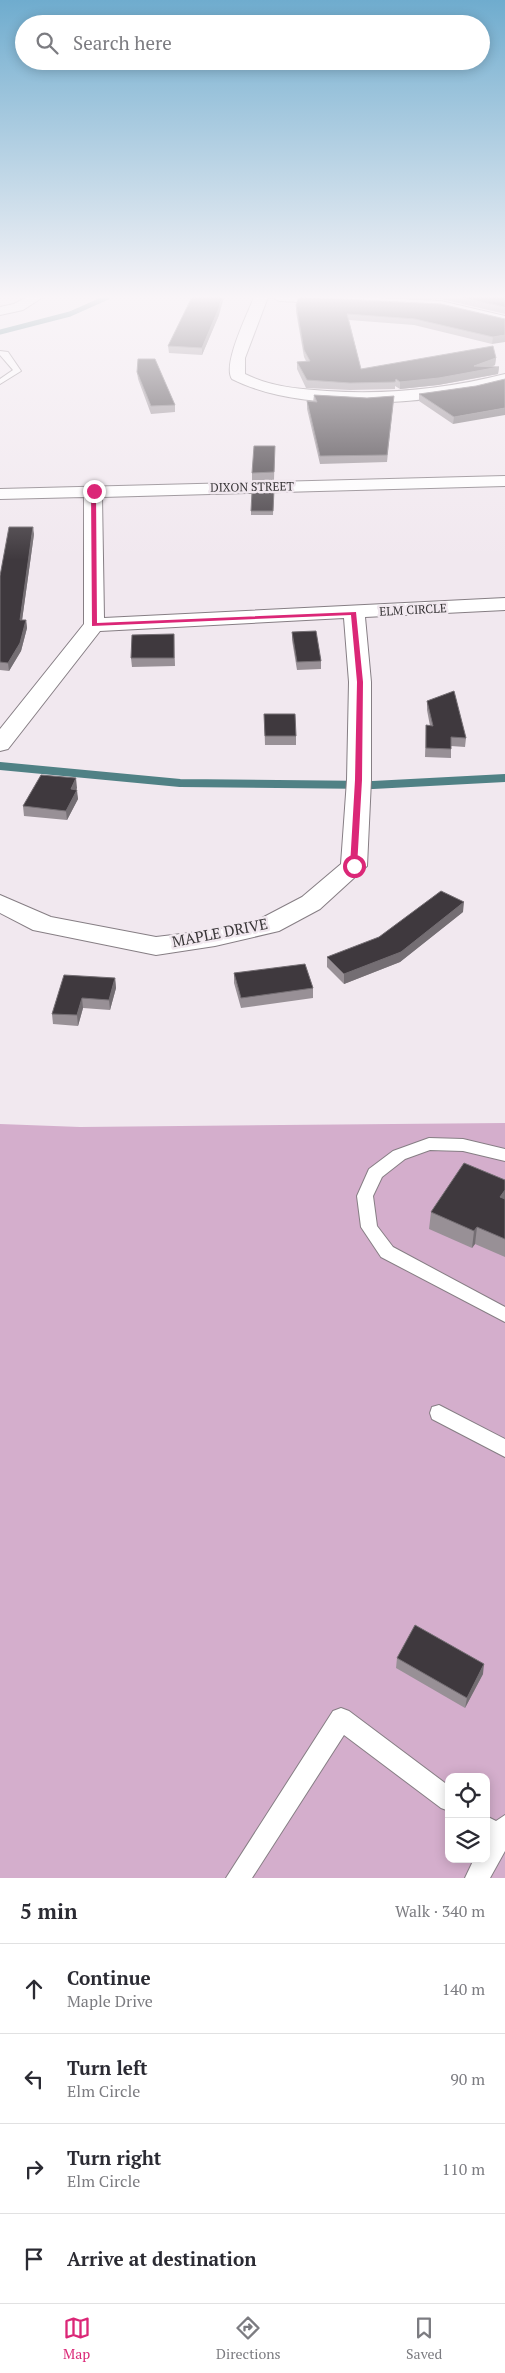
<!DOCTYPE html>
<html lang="en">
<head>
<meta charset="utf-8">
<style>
	:root { --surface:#fff; --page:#f7f7f7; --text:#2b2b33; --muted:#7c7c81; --line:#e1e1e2; --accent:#db2777 }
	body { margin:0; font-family:"PT Serif",serif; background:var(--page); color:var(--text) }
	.controls { position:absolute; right:15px; bottom:15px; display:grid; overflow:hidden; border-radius:10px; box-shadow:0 2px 12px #0003 }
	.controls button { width:45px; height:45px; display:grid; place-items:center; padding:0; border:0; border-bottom:1px solid var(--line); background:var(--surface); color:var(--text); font:25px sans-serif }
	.stop { position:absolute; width:15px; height:15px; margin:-11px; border:4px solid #db2777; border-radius:50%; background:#fff }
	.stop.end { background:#db2777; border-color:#fff; box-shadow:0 1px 5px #0008 }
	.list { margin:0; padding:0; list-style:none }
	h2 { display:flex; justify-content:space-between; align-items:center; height:65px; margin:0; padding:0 20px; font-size:21px }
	h2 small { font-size:16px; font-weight:400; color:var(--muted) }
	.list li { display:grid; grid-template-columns:32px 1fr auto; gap:15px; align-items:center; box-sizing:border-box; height:90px; padding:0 20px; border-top:1px solid var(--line) }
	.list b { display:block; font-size:19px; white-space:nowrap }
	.list p { margin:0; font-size:16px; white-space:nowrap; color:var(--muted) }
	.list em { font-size:16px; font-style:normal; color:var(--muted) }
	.icon { flex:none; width:28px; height:28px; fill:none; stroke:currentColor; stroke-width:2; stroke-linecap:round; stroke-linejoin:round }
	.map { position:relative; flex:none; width:505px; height:1878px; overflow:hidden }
	.search { position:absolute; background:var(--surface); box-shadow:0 2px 12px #0003; left:15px; right:15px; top:15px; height:55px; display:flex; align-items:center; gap:12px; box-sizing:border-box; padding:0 18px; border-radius:28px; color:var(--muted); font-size:19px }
	.sheet { height:425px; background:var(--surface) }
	nav { display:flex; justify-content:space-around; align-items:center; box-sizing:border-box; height:70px; border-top:1px solid var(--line); background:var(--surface); font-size:14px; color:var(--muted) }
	nav a { display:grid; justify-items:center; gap:2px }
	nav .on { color:var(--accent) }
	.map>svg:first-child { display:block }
</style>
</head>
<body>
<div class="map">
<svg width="505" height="1878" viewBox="0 0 505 1878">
	<rect width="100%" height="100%" fill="#f1e8ef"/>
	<path fill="#d4aecc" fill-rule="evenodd" d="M 505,1123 L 505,1878 L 0,1878 L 0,1124 L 80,1127 ZM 449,1777 L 486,1777 L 486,1859 L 449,1859 Z"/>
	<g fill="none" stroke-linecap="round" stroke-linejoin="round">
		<path stroke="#508185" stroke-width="5" d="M 0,332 L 70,314 L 108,297"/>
		<path stroke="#508185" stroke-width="8" d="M 0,766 L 180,783 L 373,785 L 505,778"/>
		<defs>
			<path id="service" d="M 0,351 L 8,352 L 21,371 L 0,384 L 0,379 L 13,370 L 0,355 Z
				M 429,1138 L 463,1139 L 505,1149 L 505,1161 L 463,1151 L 430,1150 L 405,1159 L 382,1177 L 373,1196 L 377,1226 L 393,1247 L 505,1307 L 505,1322 L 381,1257 L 361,1227 L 357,1196 L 369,1169 L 393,1151 Z
				M 439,1405 L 505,1439 L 505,1457 L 432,1419 L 430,1413 L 432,1407 Z
				M 341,1708 L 349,1711 L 449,1786 L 449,1811 L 441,1808 L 344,1735 L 252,1878 L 226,1878 L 333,1711 Z
				M 505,1815 L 505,1851 L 490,1878 L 465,1878 L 474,1859 L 486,1859 L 486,1816 L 496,1821 Z"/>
			<path id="minor" d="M 27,297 L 43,297 L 23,310 L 0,315 L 0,307 L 14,304 Z
				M 254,297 L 268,297 L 245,358 L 245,374 C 271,387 298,389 327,391 C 388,395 445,389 505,374 L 505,384 C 430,405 303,415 232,379 C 222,365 248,313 254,297 Z
				M 272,297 L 356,297 L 441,301 L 505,316 L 505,324 L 441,309 L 279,301 Z
				M 505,476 L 505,486 L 102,497 L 104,618 L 505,598 L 505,610 L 365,617 L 371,682 L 371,780 L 367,866 L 320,909 L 279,931 L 215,946 L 156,955 L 33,930 L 0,913 L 0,895 L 51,917 L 156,937 L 215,930 L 260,919 L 302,897 L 341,864 L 347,780 L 349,682 L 344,618 L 100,631 L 8,749 L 0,751 L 0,729 L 84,624 L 84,497 L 0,499 L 0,489 Z"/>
		</defs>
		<use href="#service" stroke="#867e84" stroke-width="2"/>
		<use href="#minor" stroke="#867e84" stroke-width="2"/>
		<use href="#service" fill="#fff" fill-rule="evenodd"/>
		<use href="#minor" fill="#fff" fill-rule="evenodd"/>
	</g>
	<path fill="#989096" d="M 357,297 L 505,297 L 505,314 L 441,299 Z
		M 296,305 L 505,319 L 492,344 L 414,325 L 349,320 L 361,369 L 496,358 L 495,365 L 492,367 L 499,367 L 498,374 L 438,385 L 400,389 L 395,386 L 395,389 L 350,390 L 306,388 L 297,369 L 297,362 L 306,361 L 304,357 L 296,312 Z
		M 219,315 L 202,355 L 169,353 L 168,346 Z
		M 137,372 L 175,405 L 175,412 L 151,414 L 138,379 Z
		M 476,386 L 453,424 L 419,401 L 419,394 Z
		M 314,395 L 367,398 L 394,396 L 387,462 L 320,464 L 307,409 L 307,401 L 313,402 Z
		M 275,446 L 274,480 L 252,481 L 252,473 Z
		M 274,490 L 273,515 L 251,515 L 251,511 Z
		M 34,534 L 22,620 L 26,620 L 27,628 L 21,651 L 9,671 L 0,670 L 0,576 Z
		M 292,632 L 321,661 L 321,669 L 297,670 L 292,640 Z
		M 174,634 L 175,666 L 132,667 L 131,658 Z
		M 427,701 L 466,738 L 465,747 L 451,746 L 451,758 L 425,757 L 426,725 L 430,726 L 427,710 Z
		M 264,714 L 296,736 L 296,745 L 265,745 Z
		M 77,788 L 76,790 L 78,799 L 67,820 L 24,816 L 23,806 Z
		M 463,912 L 400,962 L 344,984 L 327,967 L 327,957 Z
		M 234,973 L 313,988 L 313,998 L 241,1008 L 234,983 Z
		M 115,978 L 116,988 L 110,1010 L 83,1008 L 78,1026 L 53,1024 L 52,1014 Z
		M 505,1180 L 505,1257 L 475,1244 L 472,1248 L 429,1229 L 431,1212 Z
		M 397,1658 L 483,1674 L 465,1708 L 396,1668 Z"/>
	<path fill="#746e73" d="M 222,297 L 224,297 L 219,315 L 202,355 L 202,348 Z
		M 505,335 L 505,342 L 492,344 L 493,337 Z
		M 496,358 L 495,365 L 481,370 L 499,367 L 498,374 L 438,385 L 400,389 L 400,382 L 474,366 Z
		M 505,408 L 505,415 L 453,424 L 454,417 Z
		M 33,527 L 34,534 L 21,628 L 20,620 Z
		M 26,620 L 27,628 L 21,651 L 9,671 L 8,663 Z
		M 76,778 L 77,788 L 71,799 L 71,789 Z
		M 77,790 L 78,799 L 67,820 L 66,811 Z
		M 464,902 L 463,912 L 400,962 L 344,984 L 344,974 Z
		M 115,978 L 116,988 L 110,1010 L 109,1000 Z
		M 82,998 L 83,1008 L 78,1026 L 77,1015 Z
		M 505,1190 L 505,1204 L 500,1197 Z
		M 477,1227 L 475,1244 L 472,1248 L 474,1231 Z
		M 484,1664 L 483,1674 L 465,1708 L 467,1698 Z"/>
	<path fill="#3f393e" stroke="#746e73" d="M 192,297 L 222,297 L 219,308 L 202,348 L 168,346 Z
		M 299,297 L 441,304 L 505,319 L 505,335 L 493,337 L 415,319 L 347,314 L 361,369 L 493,346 L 496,358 L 474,366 L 499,367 L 439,378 L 400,382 L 396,379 L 395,382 L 350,383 L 307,380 L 297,362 L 310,361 L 304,350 L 296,305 Z
		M 459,297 L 505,297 L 505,307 Z
		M 138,359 L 155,359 L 175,405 L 151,406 L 137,372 Z
		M 505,379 L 505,408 L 454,417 L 419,394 L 476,386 Z
		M 314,395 L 367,398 L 394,396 L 387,455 L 320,456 L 307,401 L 317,402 Z
		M 254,446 L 275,446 L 274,472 L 252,473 Z
		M 274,490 L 273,511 L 251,511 L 252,491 Z
		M 9,527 L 33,527 L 20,620 L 26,620 L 20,643 L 8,663 L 0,662 L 0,576 Z
		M 316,631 L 321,661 L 297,662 L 292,632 Z
		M 174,634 L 174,658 L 131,658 L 132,635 Z
		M 454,691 L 466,738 L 451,737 L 451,749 L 426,748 L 426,725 L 433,726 L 427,701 Z
		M 264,714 L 295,714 L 296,736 L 265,736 Z
		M 41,775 L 76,778 L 71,789 L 77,790 L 66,811 L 23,806 Z
		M 441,891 L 464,902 L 401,952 L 344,974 L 327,957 L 379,937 Z
		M 305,964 L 313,988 L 241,998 L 234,973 Z
		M 64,975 L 115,978 L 109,1000 L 82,998 L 77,1015 L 52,1014 Z
		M 464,1163 L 505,1180 L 505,1190 L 500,1197 L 505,1199 L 505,1239 L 477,1227 L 474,1231 L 431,1212 Z
		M 415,1625 L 484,1664 L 467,1698 L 397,1658 Z"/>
	<linearGradient id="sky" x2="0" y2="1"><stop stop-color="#6facce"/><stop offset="0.53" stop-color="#f9f5f8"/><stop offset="1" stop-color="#f9f5f8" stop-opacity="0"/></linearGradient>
	<rect width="505" height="560" fill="url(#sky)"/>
	<path fill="#db2777" d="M 94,490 L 96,491 L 97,623 L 356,612 L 363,682 L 362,780 L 357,867 L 350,866 L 355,780 L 357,682 L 351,615 L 92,626 L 91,491 Z"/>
	<g text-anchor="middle" stroke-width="5" stroke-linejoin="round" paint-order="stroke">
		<g font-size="12" fill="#383537" stroke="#f1e8ef">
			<text transform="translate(252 487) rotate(-1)" y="4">DIXON STREET</text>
			<text transform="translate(413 610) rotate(-3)" y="4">ELM CIRCLE</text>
		</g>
		<g font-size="15" fill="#383537" stroke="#f1e8ef">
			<text transform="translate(220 933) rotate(-11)" y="5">MAPLE DRIVE</text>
		</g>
	</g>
</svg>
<div class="controls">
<button><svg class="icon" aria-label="locate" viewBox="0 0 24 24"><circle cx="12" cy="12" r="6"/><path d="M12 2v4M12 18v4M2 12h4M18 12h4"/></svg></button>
<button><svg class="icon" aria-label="layers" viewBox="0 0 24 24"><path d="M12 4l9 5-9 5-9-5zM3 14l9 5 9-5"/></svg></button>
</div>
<div class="stop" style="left:354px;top:866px"></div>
<div class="stop end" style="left:94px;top:491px"></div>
<div class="search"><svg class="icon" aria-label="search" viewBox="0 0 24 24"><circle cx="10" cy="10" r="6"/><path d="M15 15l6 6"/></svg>Search here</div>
</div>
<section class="sheet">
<h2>5 min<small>Walk · 340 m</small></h2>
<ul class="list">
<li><svg class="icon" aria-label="ahead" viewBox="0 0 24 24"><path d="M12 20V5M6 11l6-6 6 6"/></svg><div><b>Continue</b><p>Maple Drive</p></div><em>140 m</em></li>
<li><svg class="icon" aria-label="left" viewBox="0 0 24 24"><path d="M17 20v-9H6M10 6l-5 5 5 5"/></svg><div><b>Turn left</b><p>Elm Circle</p></div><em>90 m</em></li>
<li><svg class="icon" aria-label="right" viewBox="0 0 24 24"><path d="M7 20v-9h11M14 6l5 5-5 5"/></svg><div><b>Turn right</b><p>Elm Circle</p></div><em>110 m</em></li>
<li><svg class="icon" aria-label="arrive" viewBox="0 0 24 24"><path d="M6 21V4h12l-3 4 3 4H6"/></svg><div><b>Arrive at destination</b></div></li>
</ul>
</section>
<nav>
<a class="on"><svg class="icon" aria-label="map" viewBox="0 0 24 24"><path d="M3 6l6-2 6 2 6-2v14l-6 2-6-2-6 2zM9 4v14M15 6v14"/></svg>Map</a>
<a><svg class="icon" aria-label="directions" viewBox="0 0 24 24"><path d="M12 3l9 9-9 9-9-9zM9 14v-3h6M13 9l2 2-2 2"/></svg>Directions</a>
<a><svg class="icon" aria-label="saved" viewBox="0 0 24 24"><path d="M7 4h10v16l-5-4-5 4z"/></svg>Saved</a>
</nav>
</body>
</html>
